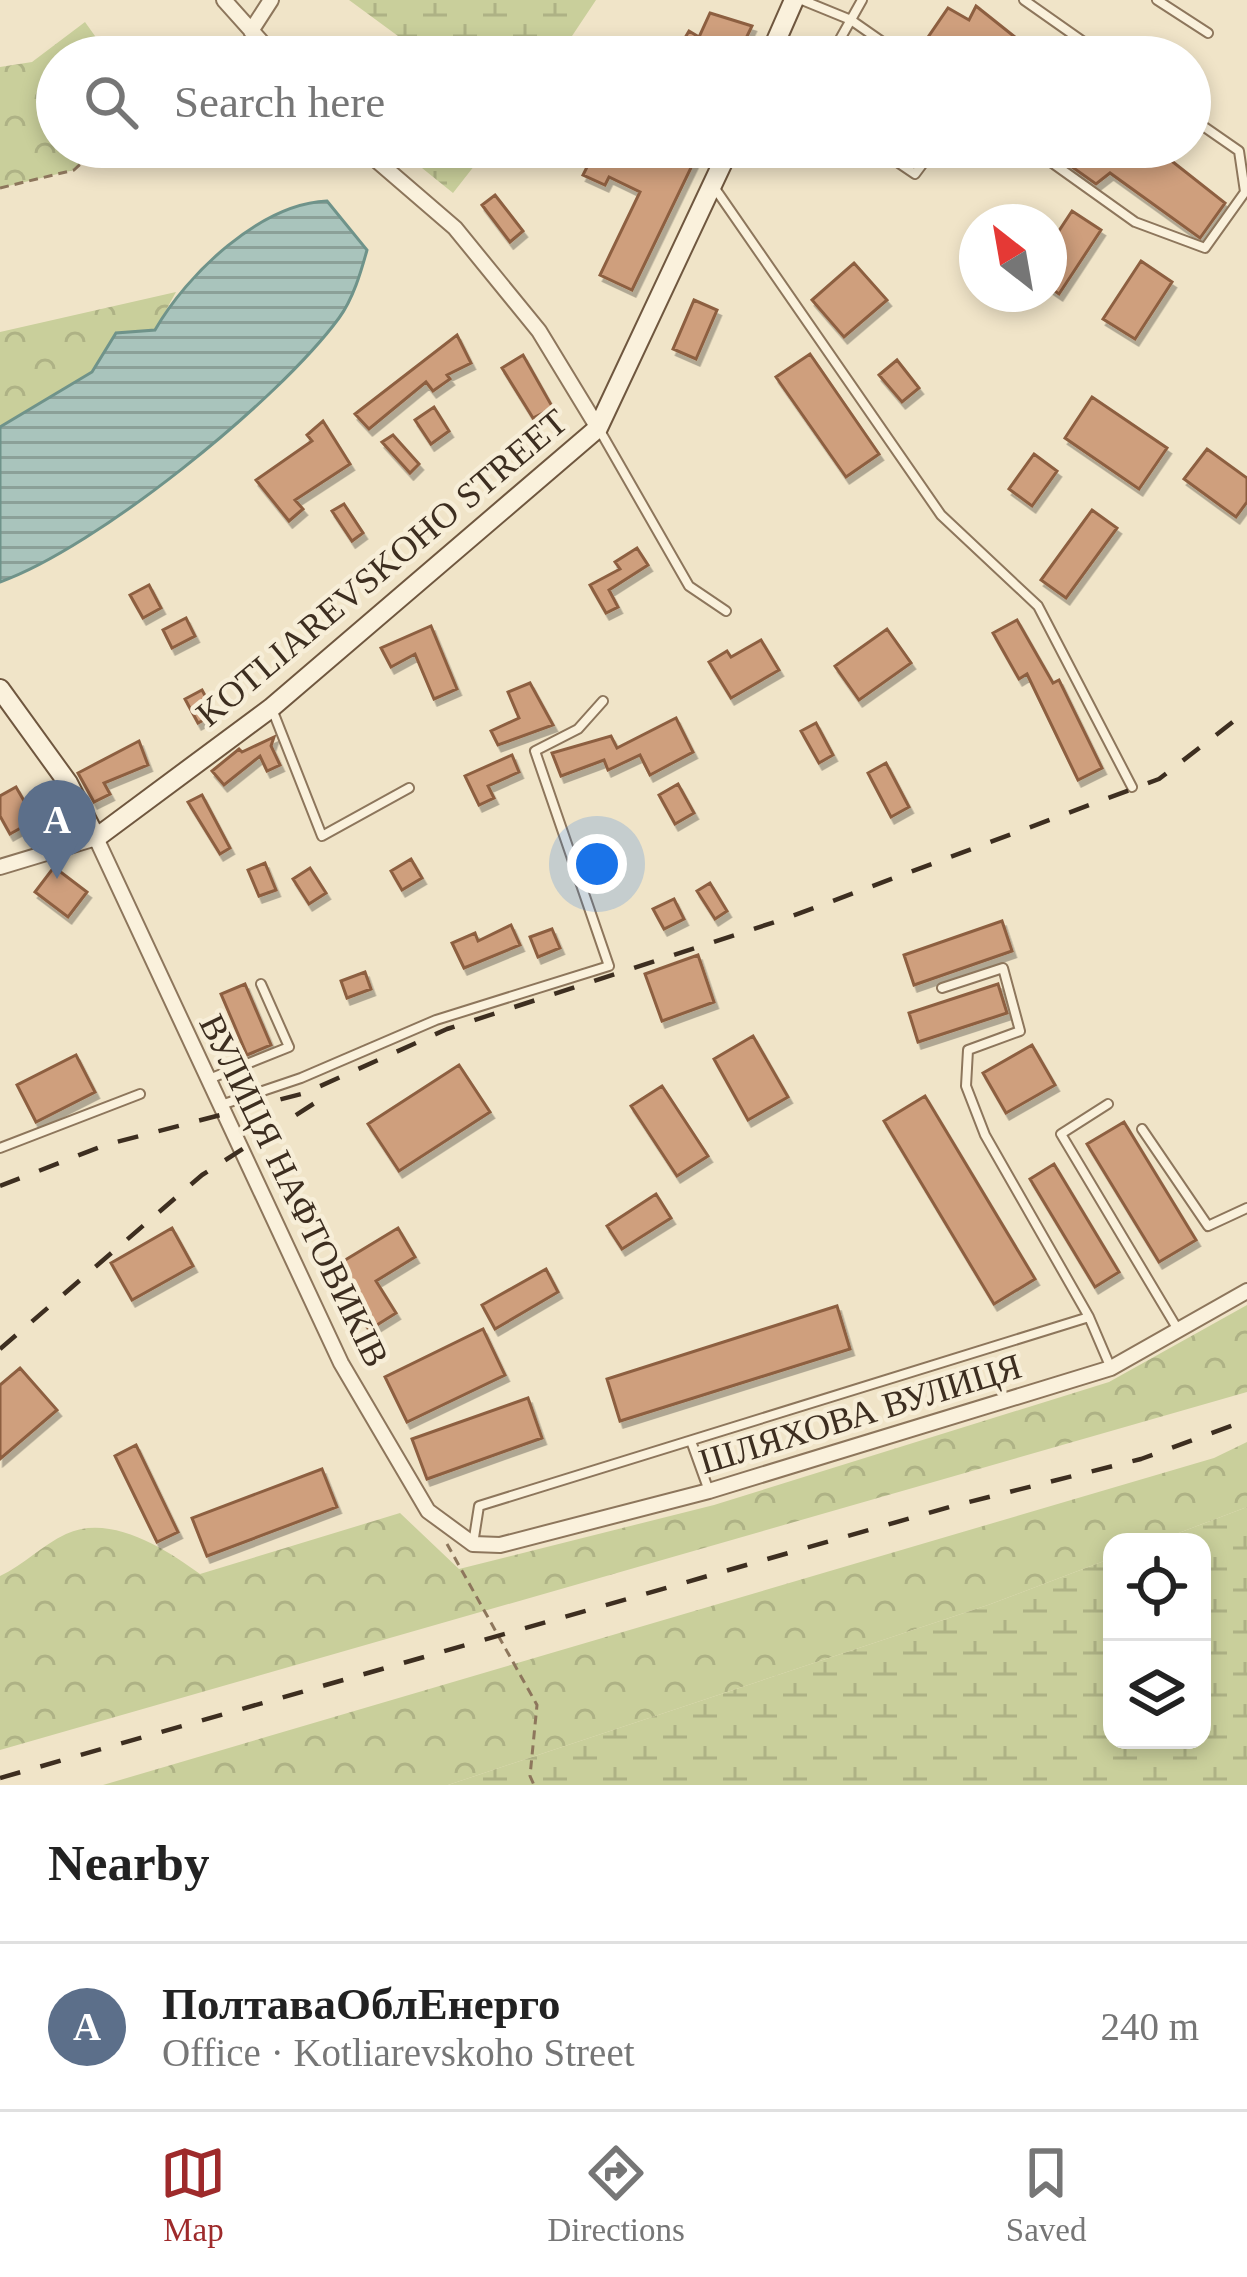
<!DOCTYPE html>
<html lang="en">
<head>
<meta charset="utf-8">
<style>
	:root { --surface:#fff; --page:#f6f6f6; --text:#222; --muted:#767676; --line:#e0e0e0; --accent:#9e2a2b }
	body { margin:0; font-family:Georgia,serif; background:var(--page); color:var(--text) }
	.controls { position:absolute; right:36px; bottom:36px; display:grid; overflow:hidden; border-radius:24px; box-shadow:0 6px 18px #0003 }
	.controls button { width:108px; height:108px; display:grid; place-items:center; padding:0; border:0; border-bottom:3px solid var(--line); background:var(--surface); color:var(--text); font:60px sans-serif }
	.compass { position:absolute; left:959px; top:204px; width:108px; height:108px; border-radius:50%; background:var(--surface); box-shadow:0 6px 18px #0003; rotate:329deg }
	.you { position:absolute; left:597px; top:864px; width:42px; height:42px; margin:-30px; border:9px solid #fff; border-radius:50%; background:#1a73e8; box-shadow:0 0 0 18px #1a73e833 }
	.badge { display:grid; place-items:center; width:78px; height:78px; border-radius:50%; background:var(--accent); color:#fff; font-size:39px; font-weight:700 }
	.pin { position:absolute; translate:-50% -99px; filter:drop-shadow(0 3px 6px #0008) }
	.pin::after { content:''; position:absolute; top:63px; width:42px; height:36px; background:inherit; clip-path:polygon(0 0,100% 0,50% 100%) }
	.list { margin:0; padding:0; list-style:none }
	h2 { display:flex; justify-content:space-between; align-items:center; height:156px; margin:0; padding:0 48px; font-size:51px }
	h2 small { font-size:39px; font-weight:400; color:var(--muted) }
	.list li { display:grid; grid-template-columns:78px 1fr auto; gap:36px; align-items:center; box-sizing:border-box; height:168px; padding:0 48px; border-top:3px solid var(--line) }
	.list b { display:block; font-size:45px; white-space:nowrap }
	.list p { margin:0; font-size:39px; white-space:nowrap; color:var(--muted) }
	.list em { font-size:39px; font-style:normal; color:var(--muted) }
	.icon { flex:none; width:66px; height:66px; fill:none; stroke:currentColor; stroke-width:2; stroke-linecap:round; stroke-linejoin:round }
	.map { position:relative; flex:none; width:1247px; height:1785px; overflow:hidden }
	.search { position:absolute; background:var(--surface); box-shadow:0 6px 18px #0003; left:36px; right:36px; top:36px; height:132px; display:flex; align-items:center; gap:30px; box-sizing:border-box; padding:0 42px; border-radius:66px; color:var(--muted); font-size:45px }
	.sheet { height:324px; background:var(--surface) }
	nav { display:flex; justify-content:space-around; align-items:center; box-sizing:border-box; height:168px; border-top:3px solid var(--line); background:var(--surface); font-size:33px; color:var(--muted) }
	nav a { display:grid; justify-items:center; gap:6px }
	nav .on { color:var(--accent) }
	.map>svg:first-child { display:block }
</style>
</head>
<body>
<div class="map">
<svg width="1247" height="1785" viewBox="0 0 1247 1785">
	<defs>
		<pattern id="forest-crowns" width="20" height="18" patternUnits="userSpaceOnUse" patternTransform="scale(3)"><rect width="20" height="18" fill="#c9cf9b"/><path d="M2 6a3 3 0 1 1 6 0M12 15a3 3 0 1 1 6 0" fill="none" stroke="#aeb285"/></pattern>
		<pattern id="wetland-marsh" width="20" height="14" patternUnits="userSpaceOnUse" patternTransform="scale(3)"><rect width="20" height="14" fill="#c9cf9b"/><path d="M1 5h8M5 5V1M11 12h8M15 12V8" fill="none" stroke="#aeb285"/></pattern>
		<pattern id="water-rules" width="6" height="5" patternUnits="userSpaceOnUse" patternTransform="scale(3)"><rect width="6" height="5" fill="#a9c4bc"/><path d="M0 2.5h6" fill="none" stroke="#8ba098"/></pattern>
		<filter id="shadow"><feDropShadow dx="3.5" dy="6" stdDeviation="0" flood-color="#0004"/></filter>
	</defs>
	<rect width="100%" height="100%" fill="#f0e4c8"/>
	<path fill="url(#forest-crowns)" d="M 85,22 L 110,57 L 57,57 L 57,147 L 99,147 L 74,170 L 0,188 L 0,67 L 32,62 Z
		M 176,292 L 155,330 L 116,333 L 92,372 L 0,427 L 0,332 Z
		M 1247,1305 L 1247,1392 L 0,1750 L 0,1576 C 24,1565 42,1545 66,1534 C 110,1513 166,1549 200,1574 L 400,1513 L 459,1569 L 714,1505 L 1109,1382 Z
		M 1247,1442 L 1247,1507 L 1155,1542 L 1112,1542 L 1112,1558 L 988,1605 L 448,1785 L 103,1785 L 1214,1458 Z"/>
	<path fill="url(#wetland-marsh)" d="M 349,0 L 596,0 L 558,57 L 383,57 L 398,36 Z
		M 396,147 L 489,147 L 453,193 Z
		M 1247,1507 L 1247,1785 L 448,1785 L 988,1605 L 1112,1558 L 1112,1740 L 1202,1740 L 1202,1542 L 1155,1542 Z"/>
	<path fill="url(#water-rules)" stroke="#6f938a" stroke-width="3" d="M 327,201 L 367,250 C 361,272 353,299 339,318 C 278,401 96,548 0,582 L 0,427 L 92,372 L 116,333 L 155,330 C 187,274 260,204 327,201 Z"/>
	<path fill="#cf9f7d" stroke="#8d5f41" stroke-width="3" filter="url(#shadow)" d="M 976,6 L 1040,57 L 937,57 L 922,46 L 948,8 L 969,20 Z
		M 710,13 L 752,26 L 737,57 L 694,57 L 679,48 L 689,31 L 699,37 Z
		M 597,147 L 701,147 L 632,290 L 600,275 L 640,192 L 609,177 L 605,185 L 583,175 Z
		M 1044,147 L 1154,147 L 1225,203 L 1200,238 L 1110,173 L 1096,184 Z
		M 495,195 L 523,231 L 510,242 L 482,205 Z
		M 1072,211 L 1101,230 L 1059,294 L 1049,287 L 1049,246 Z
		M 1141,261 L 1172,282 L 1135,339 L 1103,319 Z
		M 854,263 L 887,300 L 844,337 L 812,300 Z
		M 694,300 L 717,310 L 696,359 L 673,349 Z
		M 457,335 L 471,363 L 447,375 L 450,379 L 433,391 L 426,382 L 369,429 L 355,414 Z
		M 810,354 L 879,454 L 846,477 L 776,377 Z
		M 523,355 L 553,408 L 533,418 L 502,368 Z
		M 897,360 L 919,388 L 902,402 L 879,375 Z
		M 1092,397 L 1167,448 L 1139,489 L 1065,438 Z
		M 434,407 L 449,431 L 431,444 L 415,420 Z
		M 323,421 L 350,464 L 295,500 L 303,509 L 289,521 L 256,480 L 312,441 L 307,435 Z
		M 393,435 L 419,464 L 410,473 L 382,442 Z
		M 1207,449 L 1247,478 L 1247,502 L 1236,517 L 1184,479 Z
		M 1034,454 L 1057,471 L 1032,506 L 1009,489 Z
		M 344,504 L 363,533 L 352,541 L 332,511 Z
		M 1092,510 L 1117,528 L 1066,598 L 1041,580 Z
		M 637,548 L 648,565 L 609,590 L 618,607 L 606,613 L 590,585 L 620,569 L 615,562 Z
		M 149,585 L 161,608 L 143,618 L 130,595 Z
		M 186,618 L 195,636 L 172,648 L 163,630 Z
		M 1017,620 L 1053,683 L 1059,680 L 1102,768 L 1078,780 L 1027,674 L 1019,679 L 993,633 Z
		M 431,626 L 457,689 L 434,699 L 415,654 L 391,667 L 381,648 Z
		M 887,629 L 911,663 L 859,700 L 835,666 Z
		M 761,640 L 779,670 L 731,698 L 709,662 L 727,651 L 731,657 Z
		M 530,683 L 553,725 L 498,745 L 491,731 L 519,718 L 508,692 Z
		M 202,690 L 215,714 L 198,723 L 185,699 Z
		M 676,718 L 693,752 L 650,775 L 640,755 L 608,770 L 604,760 L 561,776 L 552,753 L 611,736 L 617,748 Z
		M 816,723 L 833,755 L 819,763 L 801,731 Z
		M 274,737 L 271,746 L 280,765 L 267,771 L 260,756 L 224,785 L 212,771 L 239,749 L 242,752 Z
		M 139,741 L 148,765 L 104,783 L 110,794 L 94,802 L 78,773 Z
		M 512,755 L 519,772 L 488,786 L 494,798 L 479,805 L 465,776 Z
		M 886,763 L 909,807 L 891,817 L 868,773 Z
		M 678,784 L 694,813 L 675,824 L 659,795 Z
		M 16,787 L 35,820 L 10,834 L 0,816 L 0,796 Z
		M 202,795 L 230,848 L 220,854 L 188,802 Z
		M 411,859 L 422,878 L 402,890 L 391,871 Z
		M 265,863 L 276,890 L 259,896 L 248,870 Z
		M 54,867 L 87,892 L 68,917 L 35,892 Z
		M 310,868 L 326,893 L 309,904 L 293,879 Z
		M 710,883 L 727,911 L 715,919 L 697,891 Z
		M 674,899 L 684,919 L 664,929 L 653,909 Z
		M 1002,921 L 1012,951 L 914,985 L 904,955 Z
		M 511,925 L 520,945 L 464,968 L 452,943 L 475,933 L 478,941 Z
		M 552,929 L 560,948 L 538,957 L 530,937 Z
		M 698,955 L 714,1002 L 662,1021 L 645,974 Z
		M 365,972 L 371,989 L 347,998 L 341,981 Z
		M 245,984 L 271,1045 L 247,1055 L 221,994 Z
		M 998,984 L 1007,1013 L 918,1042 L 909,1013 Z
		M 753,1036 L 788,1097 L 748,1120 L 714,1059 Z
		M 1032,1045 L 1055,1085 L 1006,1113 L 983,1073 Z
		M 76,1055 L 95,1092 L 36,1122 L 17,1085 Z
		M 459,1065 L 490,1112 L 399,1171 L 368,1124 Z
		M 662,1086 L 708,1156 L 677,1176 L 631,1106 Z
		M 925,1096 L 1035,1279 L 994,1304 L 884,1121 Z
		M 1124,1122 L 1196,1240 L 1159,1262 L 1087,1144 Z
		M 1054,1164 L 1119,1272 L 1095,1287 L 1030,1179 Z
		M 656,1194 L 671,1218 L 622,1249 L 607,1226 Z
		M 172,1228 L 193,1266 L 132,1300 L 111,1263 Z
		M 398,1228 L 415,1257 L 376,1281 L 396,1313 L 369,1330 L 332,1268 Z
		M 546,1269 L 558,1292 L 495,1329 L 482,1305 Z
		M 837,1306 L 850,1349 L 620,1421 L 607,1379 Z
		M 483,1329 L 505,1375 L 407,1422 L 385,1377 Z
		M 20,1368 L 57,1410 L 0,1459 L 0,1385 Z
		M 528,1398 L 542,1438 L 427,1479 L 412,1439 Z
		M 136,1445 L 178,1532 L 157,1542 L 115,1456 Z
		M 322,1469 L 337,1507 L 207,1556 L 192,1518 Z"/>
	<g fill="none" stroke-linecap="round" stroke-linejoin="round">
		<defs>
			<path id="lane" d="M 802,0 L 851,20 L 904,57
				M 1024,0 L 1105,57
				M 1157,0 L 1208,33
				M 830,57 L 862,0
				M 875,147 L 915,174 L 935,147
				M 1030,147 L 1135,222 L 1205,248 L 1245,192 L 1239,151 L 1190,117
				M 714,187 L 941,515 L 1038,606 L 1132,787
				M 599,429 L 689,586 L 726,611
				M 272,709 L 322,836 L 409,788
				M 942,988 L 1003,968 L 1020,1031 L 968,1050 L 966,1086 L 985,1135 L 1089,1317 L 1110,1366
				M 209,1079 L 289,1047 L 261,984
				M 1108,1104 L 1061,1134 L 1177,1328
				M 221,1105 L 301,1078 L 436,1020 L 609,966 L 535,751 L 578,729 L 603,701
				M 1142,1129 L 1208,1226 L 1247,1208
				M 0,1148 L 140,1094
				M 691,1441 L 709,1491
				M 473,1544 L 479,1506 L 1089,1317"/>
			<path id="street" d="M 224,0 L 275,57
				M 251,31 L 271,0
				M 361,147 L 455,228 L 539,331 L 598,428
				M 0,867 L 96,838 L 341,1363 L 428,1511 L 473,1544 L 500,1545 L 709,1491 L 1111,1368 L 1247,1291"/>
			<path id="secondary" d="M 769,57 L 794,0
				M 0,689 L 68,783 L 96,838 L 271,708 L 598,428 L 730,147"/>
		</defs>
		<use href="#lane" stroke="#8d765c" stroke-width="12"/>
		<use href="#street" stroke="#8d765c" stroke-width="18"/>
		<use href="#secondary" stroke="#6f573f" stroke-width="22"/>
		<path stroke="#8d765c" stroke-width="3" stroke-dasharray="9 6" stroke-linecap="butt" d="M 217,57 L 240,40
			M 0,188 L 74,170 L 99,147
			M 447,1544 L 537,1705 L 530,1776 L 534,1785"/>
		<use href="#lane" stroke="#faf1dc" stroke-width="8"/>
		<use href="#street" stroke="#faf1dc" stroke-width="14"/>
		<use href="#secondary" stroke="#faf1dc" stroke-width="18"/>
		<path stroke="#3d2e20" stroke-width="4.5" stroke-dasharray="21 21" stroke-linecap="butt" d="M 0,1186 L 105,1145 L 305,1093 L 447,1029 L 787,918 L 1159,779 L 1247,711
			M 0,1349 L 202,1175 L 321,1099
			M 0,1778 L 953,1506 L 1141,1459 L 1247,1420"/>
	</g>
	<g text-anchor="middle" stroke-width="9" stroke-linejoin="round" paint-order="stroke">
		<g font-size="36" fill="#3d2e20" stroke="#f7eed8">
			<text transform="translate(381 567) rotate(-40)" y="13">KOTLIAREVSKOHO STREET</text>
			<text transform="translate(295 1190) rotate(64)" y="13">ВУЛИЦЯ НАФТОВИКІВ</text>
			<text transform="translate(860 1413) rotate(-17)" y="13">ШЛЯХОВА ВУЛИЦЯ</text>
		</g>
	</g>
</svg>
<div class="controls">
<button><svg class="icon" aria-label="locate" viewBox="0 0 24 24"><circle cx="12" cy="12" r="6"/><path d="M12 2v4M12 18v4M2 12h4M18 12h4"/></svg></button>
<button><svg class="icon" aria-label="layers" viewBox="0 0 24 24"><path d="M12 4l9 5-9 5-9-5zM3 14l9 5 9-5"/></svg></button>
</div>
<svg class="compass" viewBox="-18 -18 36 36"><path d="M0-13l5 13h-10z" fill="#e53935"/><path d="M0 13l5-13h-10z" fill="#767676"/></svg>
<div class="you"></div>
<div class="pin badge" style="left:57px;top:879px;background:#5c6f8a">A</div>
<div class="search"><svg class="icon" aria-label="search" viewBox="0 0 24 24"><circle cx="10" cy="10" r="6"/><path d="M15 15l6 6"/></svg>Search here</div>
</div>
<section class="sheet">
<h2>Nearby<small></small></h2>
<ul class="list">
<li><span class="badge" style="background:#5c6f8a">A</span><div><b>ПолтаваОблЕнерго</b><p>Office · Kotliarevskoho Street</p></div><em>240 m</em></li>
</ul>
</section>
<nav>
<a class="on"><svg class="icon" aria-label="map" viewBox="0 0 24 24"><path d="M3 6l6-2 6 2 6-2v14l-6 2-6-2-6 2zM9 4v14M15 6v14"/></svg>Map</a>
<a><svg class="icon" aria-label="directions" viewBox="0 0 24 24"><path d="M12 3l9 9-9 9-9-9zM9 14v-3h6M13 9l2 2-2 2"/></svg>Directions</a>
<a><svg class="icon" aria-label="saved" viewBox="0 0 24 24"><path d="M7 4h10v16l-5-4-5 4z"/></svg>Saved</a>
</nav>
</body>
</html>
